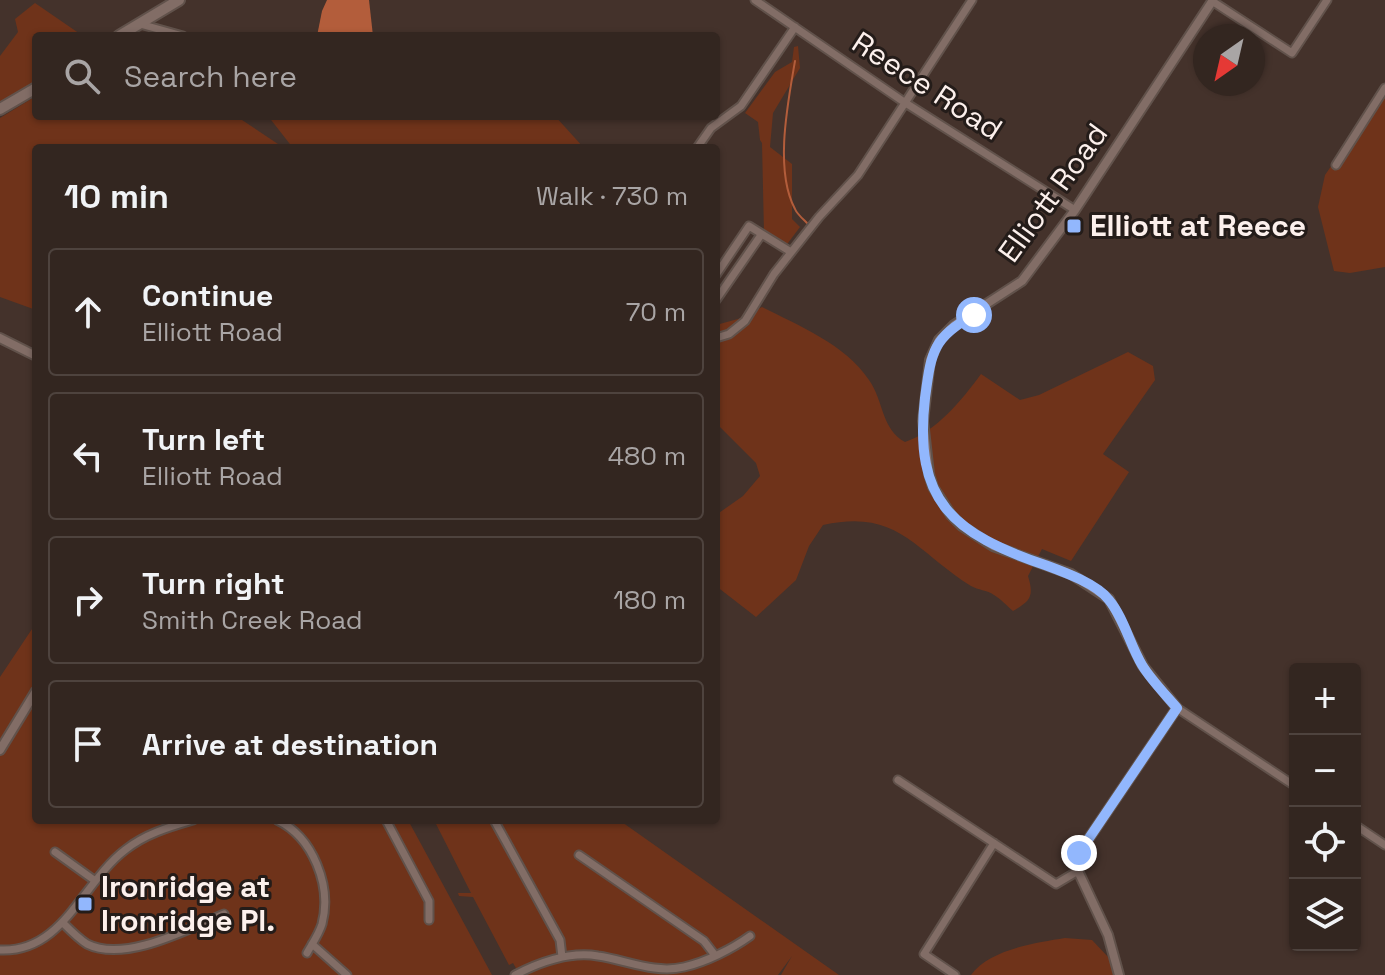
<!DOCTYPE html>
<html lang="en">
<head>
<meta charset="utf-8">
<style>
	:root { --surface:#332620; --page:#3b2e29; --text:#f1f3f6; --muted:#a9a5a5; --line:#4e433e }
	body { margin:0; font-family:"Space Grotesk",sans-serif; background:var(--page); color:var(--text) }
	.controls { position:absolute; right:24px; bottom:24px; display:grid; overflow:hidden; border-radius:8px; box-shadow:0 2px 6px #0004 }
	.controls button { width:72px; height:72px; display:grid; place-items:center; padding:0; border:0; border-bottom:2px solid var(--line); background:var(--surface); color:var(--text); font:40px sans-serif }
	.compass { position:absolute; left:1193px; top:24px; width:72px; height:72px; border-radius:50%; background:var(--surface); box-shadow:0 2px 6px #0004; rotate:214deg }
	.stop { position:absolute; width:24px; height:24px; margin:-18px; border:6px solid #92b7fd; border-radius:50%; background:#fff }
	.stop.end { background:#92b7fd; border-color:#fff; box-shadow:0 2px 8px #0008 }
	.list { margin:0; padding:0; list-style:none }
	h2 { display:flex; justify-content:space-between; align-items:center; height:104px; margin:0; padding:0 32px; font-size:34px }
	h2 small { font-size:26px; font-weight:400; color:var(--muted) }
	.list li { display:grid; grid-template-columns:52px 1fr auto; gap:24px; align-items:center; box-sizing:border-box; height:128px; margin:0 16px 16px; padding:0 16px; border:2px solid var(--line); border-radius:8px }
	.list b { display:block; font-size:30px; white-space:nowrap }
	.list p { margin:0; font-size:26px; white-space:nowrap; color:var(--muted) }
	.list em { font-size:26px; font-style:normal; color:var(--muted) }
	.icon { flex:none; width:44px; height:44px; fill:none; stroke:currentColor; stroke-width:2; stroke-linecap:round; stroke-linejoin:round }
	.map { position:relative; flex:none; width:1385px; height:975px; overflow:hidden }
	.search { position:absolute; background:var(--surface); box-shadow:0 2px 6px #0004; left:32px; top:32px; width:688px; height:88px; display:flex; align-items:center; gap:20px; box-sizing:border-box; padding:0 28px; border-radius:8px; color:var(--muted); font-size:30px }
	.panel { position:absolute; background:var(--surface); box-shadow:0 2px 6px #0004; left:32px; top:144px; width:688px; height:680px; border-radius:8px }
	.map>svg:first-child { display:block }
</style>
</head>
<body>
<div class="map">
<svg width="1385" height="975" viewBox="0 0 1385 975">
	<rect width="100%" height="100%" fill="#44322b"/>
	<path fill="#6f331a" d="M 35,3 L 83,36 L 36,36 L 36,85 L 0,106 L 0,56 L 18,32 L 15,19 Z
		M 798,46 L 800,68 L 773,113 L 770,147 L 792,164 L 792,219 L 800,227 L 782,251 L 764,233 L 762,143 L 760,140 L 758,122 L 745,113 L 775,72 L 792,62 L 794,47 Z
		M 1385,88 L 1385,267 L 1350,273 L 1334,271 L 1318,207 L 1325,175 Z
		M 36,96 L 36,116 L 236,116 L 284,148 L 36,148 L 36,310 L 0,297 L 0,118 Z
		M 268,116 L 555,116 L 584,148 L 293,148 Z
		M 762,307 C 799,326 845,344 869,380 C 884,401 881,429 905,442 C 936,432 962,400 981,374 L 1020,400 L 1039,395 L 1128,352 L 1153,366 L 1155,380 L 1103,454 L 1129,472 L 1071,561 L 1042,549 L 1028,576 C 1034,596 1031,601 1013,611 C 1007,606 1001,599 994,595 C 987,590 978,590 971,586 C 915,551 898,508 823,525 L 809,546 L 796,580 L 756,617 L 716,586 L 716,515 L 743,496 L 760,476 L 756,463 L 716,423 L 716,325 L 738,319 Z
		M 36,623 L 36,820 L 408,820 L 492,975 L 0,975 L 0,677 Z
		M 434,820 L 619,820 L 839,975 L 781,975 L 792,956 L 778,975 L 520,975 L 513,963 L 509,965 L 473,897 L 459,896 L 458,893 L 471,893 Z
		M 1065,938 L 1092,940 L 1109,958 L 1114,975 L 971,975 C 990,949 1035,943 1065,938 Z"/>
	<path fill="#b35d3b" d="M 327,0 L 369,0 L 373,36 L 317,36 L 322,11 Z"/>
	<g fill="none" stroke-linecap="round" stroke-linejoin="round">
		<path stroke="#b35d3b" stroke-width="2" d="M 795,61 C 788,102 774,170 795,209 C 797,214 803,219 807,223"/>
		<defs>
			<path id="minor" d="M 755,0 L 904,102 L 1075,210
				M 1212,1 L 1292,53 L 1327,0
				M 140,24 L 183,36
				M 697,148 L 711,128 L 741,106 L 795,27
				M 1336,165 L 1385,88
				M 716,275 L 749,226 L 791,252
				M 716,300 L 761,235
				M 716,338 L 729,334 L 745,321 L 774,274 L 819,217 L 858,175 L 972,0
				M 1177,708 L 1295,786
				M 898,780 L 1056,884 L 1078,871
				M 277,820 C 313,837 332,886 322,924 C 319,934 312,944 307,953
				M 386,820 L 429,901 L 429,920
				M 494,820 L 560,940 L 562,957
				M 1355,825 L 1385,845
				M 55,852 L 94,880
				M 579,855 L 704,941 L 714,954
				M 63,923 C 70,930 79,939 87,944 C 125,963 188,929 224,914
				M 312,944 L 347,975
				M 0,950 C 63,953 82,883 125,850 C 145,834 169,827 193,820
				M 515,975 C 540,962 569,951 598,956 C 626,960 655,974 684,967 C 706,962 732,949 750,936
				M 955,975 L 924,954 L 994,843"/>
			<path id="tertiary" d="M 0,338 L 36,356
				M 0,750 L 36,691
				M 1119,975 L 1108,935 L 1078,871 L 1079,853 L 1177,708 L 1143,666 L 1109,599 L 1071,574 L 993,546 L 962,526 L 951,515 L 933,487 L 929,474 L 923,421 L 930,360 L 939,340 L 954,325 L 1022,281 L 1075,210 L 1213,0"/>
			<path id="secondary" d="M 119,36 L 179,0
				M 0,109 L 36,88"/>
		</defs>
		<use href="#minor" stroke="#61524b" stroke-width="11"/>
		<use href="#tertiary" stroke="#61524b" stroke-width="12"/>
		<use href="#secondary" stroke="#61524b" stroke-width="14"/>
		<use href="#minor" stroke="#826d66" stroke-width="7"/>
		<use href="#tertiary" stroke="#826d66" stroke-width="8"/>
		<use href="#secondary" stroke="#826d66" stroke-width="10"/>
	</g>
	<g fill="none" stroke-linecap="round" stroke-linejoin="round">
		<path stroke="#92b7fd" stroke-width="10" d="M 974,315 C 932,337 931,354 925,398 C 913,502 954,534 1045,565 C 1064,572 1097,584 1109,600 C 1124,618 1130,645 1142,665 C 1151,680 1165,694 1177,708 L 1079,853"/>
	</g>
	<g fill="#92b7fd" stroke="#241c19" stroke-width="3">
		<rect x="1066" y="218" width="16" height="16" rx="4"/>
		<rect x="77" y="896" width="16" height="16" rx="4"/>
	</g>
	<g text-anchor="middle" stroke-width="6" stroke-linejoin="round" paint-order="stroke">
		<g font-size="30" fill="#fcf0ec" stroke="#241c19">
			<text transform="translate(927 86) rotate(33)" y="10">Reece Road</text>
			<text transform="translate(1053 193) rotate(-54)" y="10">Elliott Road</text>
		</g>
		<g font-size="30" font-weight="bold" fill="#fcf0ec" stroke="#241c19" text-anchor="start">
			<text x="1090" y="236">Elliott at Reece</text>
			<text x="101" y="897">Ironridge at<tspan x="101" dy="34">Ironridge Pl.</tspan></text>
		</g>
	</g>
</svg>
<div class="controls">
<button>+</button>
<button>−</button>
<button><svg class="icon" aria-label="locate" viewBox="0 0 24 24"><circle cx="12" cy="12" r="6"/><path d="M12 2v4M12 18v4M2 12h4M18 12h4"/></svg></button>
<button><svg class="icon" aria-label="layers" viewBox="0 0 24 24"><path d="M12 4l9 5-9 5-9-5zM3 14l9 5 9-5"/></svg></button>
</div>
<svg class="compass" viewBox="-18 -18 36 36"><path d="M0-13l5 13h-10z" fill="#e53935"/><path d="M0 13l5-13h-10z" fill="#a9a5a5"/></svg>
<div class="stop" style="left:974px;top:315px"></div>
<div class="stop end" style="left:1079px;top:853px"></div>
<div class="search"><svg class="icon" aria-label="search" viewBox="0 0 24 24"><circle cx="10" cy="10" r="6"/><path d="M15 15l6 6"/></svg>Search here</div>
<section class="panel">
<h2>10 min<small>Walk · 730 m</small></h2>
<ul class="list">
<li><svg class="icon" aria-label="ahead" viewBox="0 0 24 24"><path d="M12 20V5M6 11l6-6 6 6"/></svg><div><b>Continue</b><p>Elliott Road</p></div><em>70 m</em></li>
<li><svg class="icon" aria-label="left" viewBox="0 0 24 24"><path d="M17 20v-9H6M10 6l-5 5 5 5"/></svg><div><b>Turn left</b><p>Elliott Road</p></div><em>480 m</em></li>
<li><svg class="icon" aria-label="right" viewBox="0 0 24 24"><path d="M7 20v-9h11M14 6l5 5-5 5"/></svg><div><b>Turn right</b><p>Smith Creek Road</p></div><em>180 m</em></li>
<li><svg class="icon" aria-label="arrive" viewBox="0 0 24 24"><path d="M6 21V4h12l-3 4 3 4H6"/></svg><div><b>Arrive at destination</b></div></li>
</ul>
</section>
</div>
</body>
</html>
